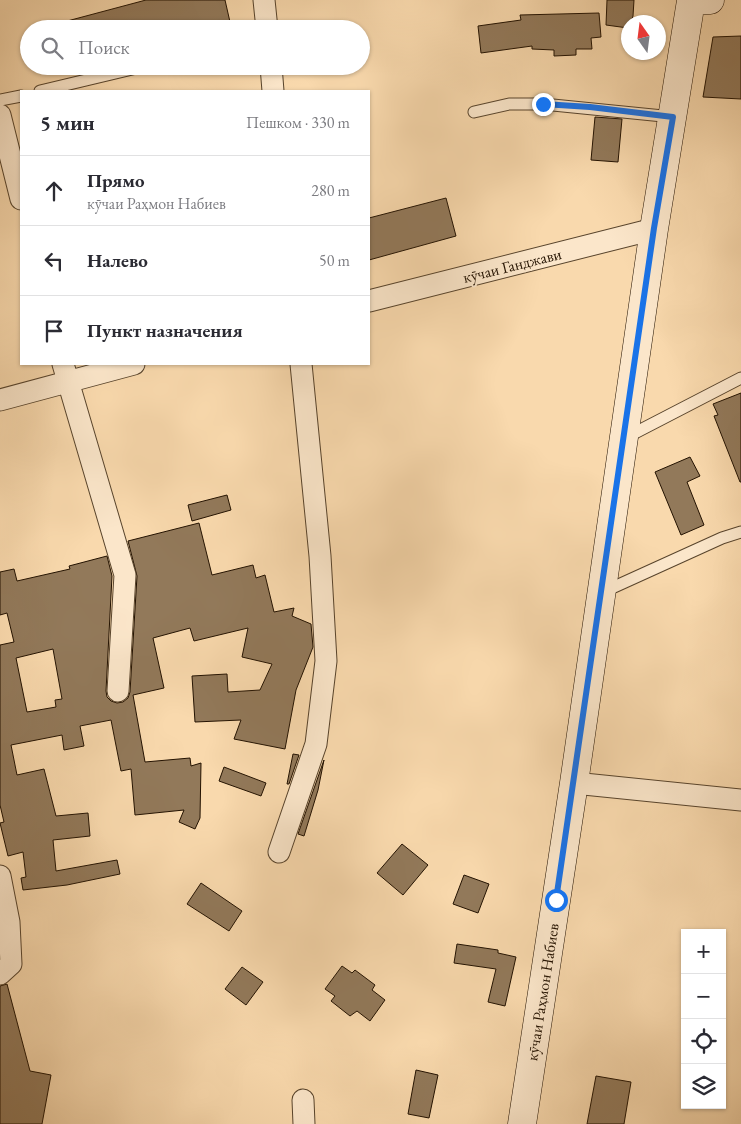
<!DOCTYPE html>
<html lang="ru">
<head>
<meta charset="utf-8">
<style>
	:root { --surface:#fff; --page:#f7f7f7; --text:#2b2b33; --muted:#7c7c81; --line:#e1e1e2 }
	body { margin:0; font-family:"EB Garamond",serif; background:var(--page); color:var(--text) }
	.controls { position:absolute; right:15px; bottom:15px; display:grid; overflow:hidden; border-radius:0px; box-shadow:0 1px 4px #0004 }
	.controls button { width:45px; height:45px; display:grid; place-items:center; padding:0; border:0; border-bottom:1px solid var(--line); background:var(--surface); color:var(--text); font:25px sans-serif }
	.compass { position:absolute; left:621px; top:15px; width:45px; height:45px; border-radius:50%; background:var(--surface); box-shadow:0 1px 4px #0004; rotate:346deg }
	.stop { position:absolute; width:15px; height:15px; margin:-11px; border:4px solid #1a73e8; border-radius:50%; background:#fff }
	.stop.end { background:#1a73e8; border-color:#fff; box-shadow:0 1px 5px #0008 }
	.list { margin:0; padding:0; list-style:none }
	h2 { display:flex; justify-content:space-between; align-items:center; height:65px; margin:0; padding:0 20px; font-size:21px }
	h2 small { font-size:16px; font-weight:400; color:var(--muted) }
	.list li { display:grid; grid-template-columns:32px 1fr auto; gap:15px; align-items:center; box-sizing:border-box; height:70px; padding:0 20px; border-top:1px solid var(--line) }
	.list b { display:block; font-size:19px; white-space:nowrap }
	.list p { margin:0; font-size:16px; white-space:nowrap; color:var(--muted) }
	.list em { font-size:16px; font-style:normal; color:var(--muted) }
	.icon { flex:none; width:28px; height:28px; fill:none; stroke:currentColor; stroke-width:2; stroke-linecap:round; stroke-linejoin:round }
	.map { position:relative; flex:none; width:741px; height:1124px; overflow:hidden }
	.search { position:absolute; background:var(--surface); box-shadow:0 1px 4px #0004; left:20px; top:20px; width:350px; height:55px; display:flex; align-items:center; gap:12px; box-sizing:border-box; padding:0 18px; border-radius:28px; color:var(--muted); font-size:19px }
	.panel { position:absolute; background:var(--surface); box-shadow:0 1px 4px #0004; left:20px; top:90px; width:350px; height:275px; border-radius:0px }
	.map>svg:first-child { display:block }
</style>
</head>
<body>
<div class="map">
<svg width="741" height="1124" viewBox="0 0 741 1124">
	<rect width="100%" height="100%" fill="#f9d9ad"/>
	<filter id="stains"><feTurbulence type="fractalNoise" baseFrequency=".004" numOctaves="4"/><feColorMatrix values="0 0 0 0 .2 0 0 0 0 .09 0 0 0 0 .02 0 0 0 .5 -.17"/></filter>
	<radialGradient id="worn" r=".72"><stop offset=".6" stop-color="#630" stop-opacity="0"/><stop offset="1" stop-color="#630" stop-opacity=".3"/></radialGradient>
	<path fill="#92795a" stroke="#231201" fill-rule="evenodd" d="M 146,0 L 225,0 L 230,22 L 204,29 L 57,29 L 56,24 Z
		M 607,0 L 634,0 L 633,16 L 631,22 L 628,22 L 628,28 L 606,25 Z
		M 599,13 L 601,37 L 591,38 L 592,49 L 576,49 L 576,55 L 554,56 L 554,50 L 532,49 L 532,46 L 481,53 L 478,26 L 521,20 L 520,15 Z
		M 741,36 L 741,99 L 703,97 L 713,37 Z
		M 595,117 L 622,119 L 618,162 L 591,160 Z
		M 446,198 L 456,236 L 369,260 L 369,218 Z
		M 741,393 L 741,482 L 740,482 L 714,416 L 718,415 L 713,404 Z
		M 690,457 L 700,476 L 687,482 L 704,525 L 681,535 L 655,472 Z
		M 227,495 L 231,510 L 192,521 L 188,505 Z
		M 199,523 L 212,575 L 253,565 L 256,578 L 265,575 L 274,612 L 294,608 L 292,616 L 311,624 L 313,647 L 296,690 L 285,749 L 234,739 L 241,720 L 195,722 L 192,676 L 227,674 L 228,692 L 260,690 L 272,664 L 242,657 L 248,628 L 194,641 L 190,628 L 153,638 L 164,688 L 133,695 L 145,762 L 190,758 L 191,766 L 201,763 L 200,818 L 195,829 L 179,822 L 184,810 L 135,815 L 131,769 L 121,771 L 111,720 L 80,726 L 84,746 L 64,750 L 62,735 L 11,745 L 17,775 L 44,769 L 56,816 L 88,813 L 90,836 L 53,840 L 56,871 L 117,860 L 120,874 L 67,885 L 23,890 L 21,878 L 26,877 L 23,852 L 8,856 L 0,823 L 4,822 L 0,805 L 0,645 L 14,642 L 7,613 L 0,615 L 0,572 L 14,569 L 17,581 L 70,569 L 69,566 L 107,556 L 112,576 L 106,691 L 107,697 L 111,701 L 117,703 L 123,702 L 128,698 L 130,692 L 137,576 L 128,541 ZM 53,649 L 62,699 L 55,700 L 56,707 L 27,712 L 16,658 Z
		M 293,754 L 299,755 L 289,784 L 287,784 Z
		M 324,760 L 318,790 L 304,836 L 298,834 Z
		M 224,767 L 266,783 L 261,796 L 219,781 Z
		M 402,844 L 428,865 L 403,895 L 377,873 Z
		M 464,875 L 489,884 L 478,913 L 453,904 Z
		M 201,883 L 242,911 L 229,931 L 187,904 Z
		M 457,944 L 498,950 L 498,953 L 516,957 L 505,1006 L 488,1002 L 496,969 L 454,963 Z
		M 342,966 L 352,973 L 355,970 L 375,985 L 372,990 L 385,1000 L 370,1021 L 357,1011 L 350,1016 L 331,1001 L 335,996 L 325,989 Z
		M 242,967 L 263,982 L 246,1005 L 225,989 Z
		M 7,984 L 30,1071 L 51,1075 L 42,1124 L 0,1124 L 0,986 Z
		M 416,1070 L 438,1075 L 429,1118 L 408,1114 Z
		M 596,1076 L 631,1082 L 624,1124 L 587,1124 Z"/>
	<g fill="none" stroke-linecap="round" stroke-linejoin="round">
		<defs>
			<path id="lane" d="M 40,91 L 145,66
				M 0,100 L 21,96
				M 474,112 L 509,104 L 543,104 L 673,117
				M 625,438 L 741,378
				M 603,592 L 722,538 L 741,532"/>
			<path id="street" d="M 264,0 L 267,29
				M 271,66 L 273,91
				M 0,115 L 21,199
				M 369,301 L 654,229
				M 63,364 L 125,575 L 118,691
				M 0,400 L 134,364
				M 574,783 L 741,800
				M 279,852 L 316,744 L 326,661 L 320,556 L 301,364
				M 0,876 L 9,922 L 11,964 L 0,974
				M 303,1100 L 304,1124"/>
			<path id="secondary" d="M 522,1124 L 574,783 L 654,229 L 691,1 L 710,0"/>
		</defs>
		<use href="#lane" stroke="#58442c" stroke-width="13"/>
		<use href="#street" stroke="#58442c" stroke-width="23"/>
		<use href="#secondary" stroke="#231201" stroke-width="29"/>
		<use href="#lane" stroke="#fbe6ca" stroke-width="11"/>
		<use href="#street" stroke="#fbe6ca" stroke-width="21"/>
		<use href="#secondary" stroke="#fbe6ca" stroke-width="28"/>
	</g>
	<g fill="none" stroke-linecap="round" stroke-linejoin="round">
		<path stroke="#1a73e8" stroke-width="6" d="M 543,104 L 590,107 L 673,117 L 654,228 L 556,900"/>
	</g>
	<g text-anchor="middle" stroke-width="4" stroke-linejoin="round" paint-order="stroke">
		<g font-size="16" fill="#231201" stroke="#fbe6ca">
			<text transform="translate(512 265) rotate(-14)" y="6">кӯчаи Ганджави</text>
			<text transform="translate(542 992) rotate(-81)" y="6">кӯчаи Раҳмон Набиев</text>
		</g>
	</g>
	<rect width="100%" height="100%" filter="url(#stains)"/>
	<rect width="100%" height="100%" fill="url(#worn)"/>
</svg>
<div class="controls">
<button>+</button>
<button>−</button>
<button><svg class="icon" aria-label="locate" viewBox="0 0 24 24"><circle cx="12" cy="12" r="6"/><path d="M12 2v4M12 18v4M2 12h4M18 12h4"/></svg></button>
<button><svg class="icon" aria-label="layers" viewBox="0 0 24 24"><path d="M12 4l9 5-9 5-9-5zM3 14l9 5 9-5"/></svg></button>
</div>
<svg class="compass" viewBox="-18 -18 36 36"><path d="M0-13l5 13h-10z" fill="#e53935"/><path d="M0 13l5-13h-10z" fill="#7c7c81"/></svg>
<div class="stop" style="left:556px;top:900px"></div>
<div class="stop end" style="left:543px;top:104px"></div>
<div class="search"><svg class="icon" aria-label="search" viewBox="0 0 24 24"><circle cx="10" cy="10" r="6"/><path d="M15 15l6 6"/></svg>Поиск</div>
<section class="panel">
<h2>5 мин<small>Пешком · 330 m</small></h2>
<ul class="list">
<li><svg class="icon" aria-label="ahead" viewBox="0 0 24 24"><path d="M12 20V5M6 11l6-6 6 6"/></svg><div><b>Прямо</b><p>кӯчаи Раҳмон Набиев</p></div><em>280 m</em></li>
<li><svg class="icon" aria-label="left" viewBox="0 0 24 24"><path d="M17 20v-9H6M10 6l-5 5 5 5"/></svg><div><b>Налево</b></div><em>50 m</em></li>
<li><svg class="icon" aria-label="arrive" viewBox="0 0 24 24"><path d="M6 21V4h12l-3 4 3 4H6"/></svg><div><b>Пункт назначения</b></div></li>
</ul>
</section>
</div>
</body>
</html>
